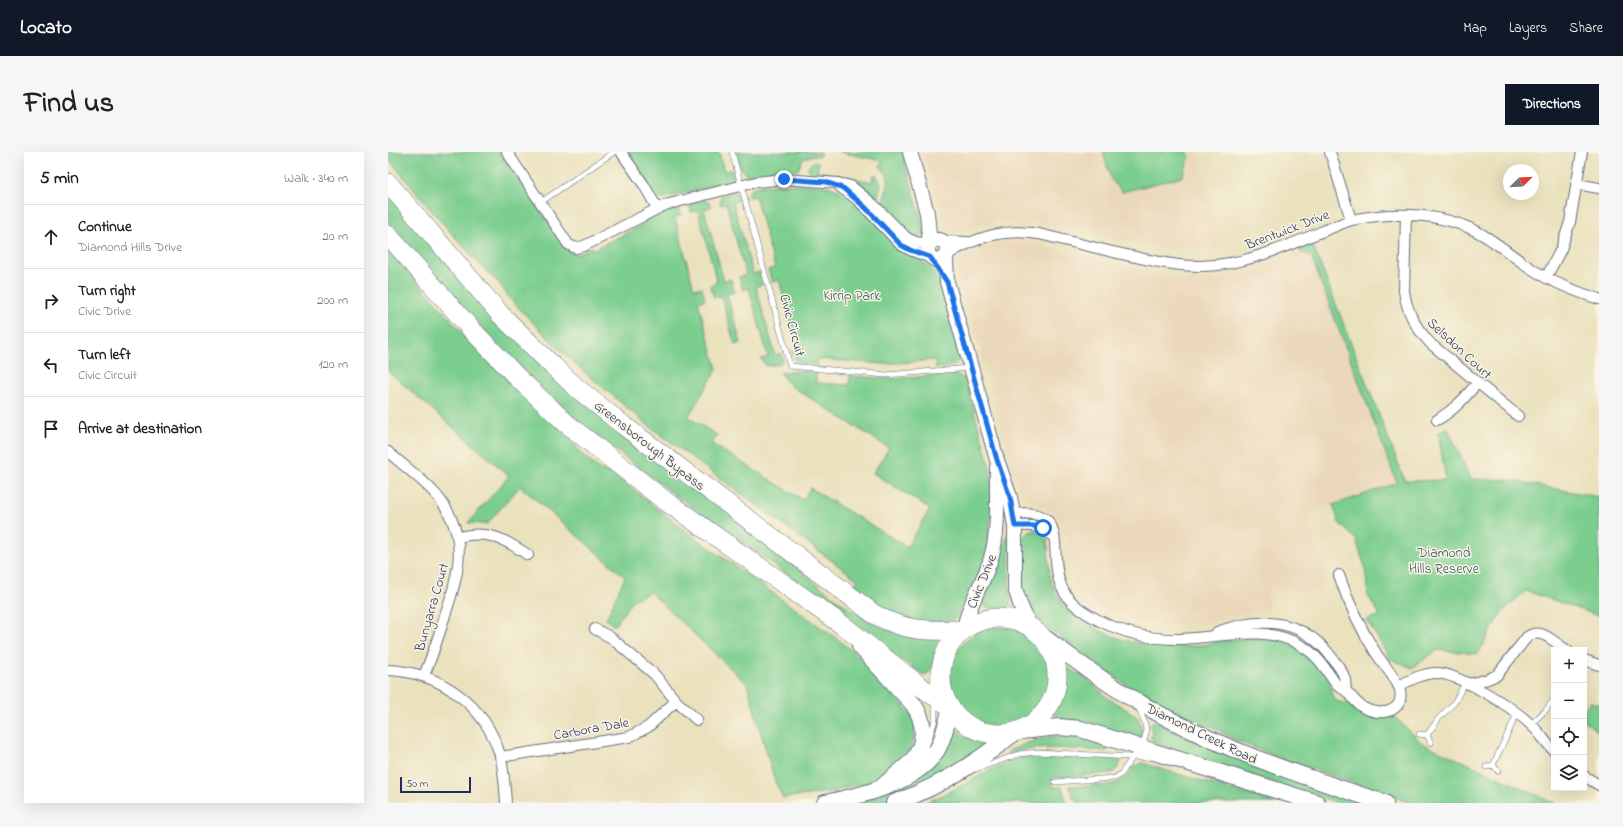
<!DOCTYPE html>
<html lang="en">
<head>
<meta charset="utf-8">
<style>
	:root { --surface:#fff; --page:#f6f6f6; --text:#222; --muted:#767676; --line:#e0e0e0; --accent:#111827 }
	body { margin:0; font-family:"Indie Flower",sans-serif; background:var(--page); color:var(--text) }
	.controls { position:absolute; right:12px; bottom:12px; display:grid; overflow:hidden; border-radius:0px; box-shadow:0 4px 16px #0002 }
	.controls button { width:36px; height:36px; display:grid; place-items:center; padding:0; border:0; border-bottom:1px solid var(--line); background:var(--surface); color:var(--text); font:20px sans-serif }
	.compass { position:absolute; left:1115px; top:12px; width:36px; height:36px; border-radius:50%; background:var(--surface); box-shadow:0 4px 16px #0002; rotate:66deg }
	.scale { position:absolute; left:12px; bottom:10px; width:71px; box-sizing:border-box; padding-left:4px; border:2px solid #1b2f5e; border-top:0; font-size:11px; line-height:14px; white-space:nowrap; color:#1b2f5e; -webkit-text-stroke:3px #fcf5e5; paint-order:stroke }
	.stop { position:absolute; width:12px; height:12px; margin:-9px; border:3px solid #1a73e8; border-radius:50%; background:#fff }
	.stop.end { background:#1a73e8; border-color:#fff; box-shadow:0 1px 4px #0008 }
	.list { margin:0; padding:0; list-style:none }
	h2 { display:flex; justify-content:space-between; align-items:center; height:52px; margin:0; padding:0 16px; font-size:17px }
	h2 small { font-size:13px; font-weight:400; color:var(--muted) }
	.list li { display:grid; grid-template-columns:26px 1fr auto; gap:12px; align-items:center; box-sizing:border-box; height:64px; padding:0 16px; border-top:1px solid var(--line) }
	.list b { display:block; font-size:15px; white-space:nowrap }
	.list p { margin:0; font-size:13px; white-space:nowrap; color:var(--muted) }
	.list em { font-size:13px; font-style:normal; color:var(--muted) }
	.icon { flex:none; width:22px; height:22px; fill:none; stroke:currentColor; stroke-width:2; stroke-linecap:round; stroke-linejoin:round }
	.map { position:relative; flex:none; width:1211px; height:651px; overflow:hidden; border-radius:0px }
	header { display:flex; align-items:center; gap:24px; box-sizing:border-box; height:56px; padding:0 20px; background:var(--accent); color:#fff }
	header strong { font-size:19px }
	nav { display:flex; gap:22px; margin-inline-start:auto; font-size:14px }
	.intro { display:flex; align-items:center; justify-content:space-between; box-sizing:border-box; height:96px; padding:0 24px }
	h1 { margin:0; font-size:28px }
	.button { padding:10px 18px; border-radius:0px; background:var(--accent); color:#fff; font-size:14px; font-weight:700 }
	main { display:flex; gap:24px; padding:0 24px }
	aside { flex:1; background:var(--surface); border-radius:0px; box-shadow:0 4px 16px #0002 }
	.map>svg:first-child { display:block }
</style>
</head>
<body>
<header>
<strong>Locato</strong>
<nav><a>Map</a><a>Layers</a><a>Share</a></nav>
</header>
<div class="intro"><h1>Find us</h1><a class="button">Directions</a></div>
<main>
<aside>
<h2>5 min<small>Walk · 340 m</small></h2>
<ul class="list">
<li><svg class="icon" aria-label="ahead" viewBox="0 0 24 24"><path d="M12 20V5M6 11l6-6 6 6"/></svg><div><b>Continue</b><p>Diamond Hills Drive</p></div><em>20 m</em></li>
<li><svg class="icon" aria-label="right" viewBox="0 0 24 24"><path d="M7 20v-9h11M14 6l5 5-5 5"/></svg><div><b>Turn right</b><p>Civic Drive</p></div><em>200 m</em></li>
<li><svg class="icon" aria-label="left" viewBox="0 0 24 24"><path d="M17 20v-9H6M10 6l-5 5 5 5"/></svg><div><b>Turn left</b><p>Civic Circuit</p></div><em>120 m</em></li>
<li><svg class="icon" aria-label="arrive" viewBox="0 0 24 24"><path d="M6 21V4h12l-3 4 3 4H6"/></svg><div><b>Arrive at destination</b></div></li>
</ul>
</aside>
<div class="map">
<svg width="1211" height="651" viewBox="0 0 1211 651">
	<rect width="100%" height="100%" fill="#fcf5e5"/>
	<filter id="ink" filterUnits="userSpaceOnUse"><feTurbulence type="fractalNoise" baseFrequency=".025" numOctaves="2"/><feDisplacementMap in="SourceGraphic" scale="8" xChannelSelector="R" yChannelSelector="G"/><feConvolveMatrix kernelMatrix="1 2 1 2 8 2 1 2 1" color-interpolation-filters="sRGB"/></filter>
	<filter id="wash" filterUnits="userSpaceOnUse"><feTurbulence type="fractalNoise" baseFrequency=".012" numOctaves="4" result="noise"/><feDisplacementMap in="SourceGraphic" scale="16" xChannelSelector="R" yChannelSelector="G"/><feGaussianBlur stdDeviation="0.9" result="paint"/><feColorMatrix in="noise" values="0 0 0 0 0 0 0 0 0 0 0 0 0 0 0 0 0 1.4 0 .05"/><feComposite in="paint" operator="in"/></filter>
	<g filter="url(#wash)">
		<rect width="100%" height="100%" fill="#eae1bd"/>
		<path fill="#ebd8ba" d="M 535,0 L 808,0 L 835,95 L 797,97 L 779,96 L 743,90 L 638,68 L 610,69 L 562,80 L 559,79 L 556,73 Z
			M 615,90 L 630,90 L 645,92 L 754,118 L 780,126 L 796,128 L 829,126 L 855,122 L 870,117 L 913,100 L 923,104 L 1009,331 L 918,362 L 938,427 L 929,439 L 880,436 L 880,460 L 868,460 L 848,463 L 820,471 L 788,473 L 772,473 L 735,464 L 707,451 L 694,441 L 689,434 L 683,421 L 680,386 L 675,373 L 664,359 L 641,349 L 631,337 L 569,116 L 568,108 L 573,103 Z"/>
		<path fill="#7cce8f" stroke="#4c7e76" d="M 0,0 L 113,0 L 178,97 L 185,102 L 192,101 L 204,95 L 205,98 L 256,72 L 255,69 C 266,64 287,47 294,63 L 287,65 L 306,137 L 314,135 L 317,148 L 310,150 L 329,217 L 300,265 L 329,283 L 324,292 L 415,348 L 422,336 L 519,395 L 542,357 L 485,321 L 501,296 L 403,234 L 396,227 L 393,220 L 413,219 L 428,220 L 428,231 L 461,233 L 462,224 L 508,227 L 563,222 L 570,223 L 577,227 L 599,304 L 603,323 L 604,356 L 599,396 L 593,418 L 576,456 L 568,466 L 562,469 L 535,470 L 498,461 L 464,435 L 470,428 L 261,274 L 195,219 L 167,193 L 123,148 L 111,131 L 90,111 L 41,56 L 0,6 Z
			M 239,0 L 331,0 L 336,19 L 344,18 L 346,27 L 342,30 L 273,47 L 268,44 Z
			M 348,0 L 433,0 L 432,4 L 423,4 L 415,7 L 410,18 L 406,22 C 397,24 361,27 356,21 C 351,16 350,7 348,0 Z
			M 452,0 L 514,0 L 535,73 L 535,83 L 525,86 L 496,57 C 492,41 510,29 492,15 L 494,9 Z
			M 715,0 L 800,0 L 802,5 L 794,25 L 734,40 L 723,27 Z
			M 425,10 L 431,10 L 429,19 L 484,30 L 485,23 L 488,23 L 493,31 L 490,45 L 486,48 C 474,41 461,31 447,26 C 438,23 423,28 420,15 Z
			M 408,32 L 439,34 L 451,38 L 548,121 L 553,130 L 557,152 L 571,199 C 573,215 560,215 548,216 L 547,208 L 496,212 L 429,207 L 428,213 C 416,212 407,212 403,199 L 410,197 L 391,128 L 384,130 L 380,118 L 387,116 L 367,44 L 360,46 L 360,41 L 363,37 L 370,34 Z
			M 345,40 L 350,42 L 351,48 L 345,51 L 365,122 L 371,120 L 375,132 L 368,135 L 387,203 L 394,201 L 395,208 L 392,212 L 378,214 L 373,207 L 380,205 L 361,136 L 355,138 L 351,125 L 358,123 L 338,51 L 332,53 L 333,44 Z
			M 0,42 L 96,154 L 414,420 C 453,451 497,490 549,487 L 553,493 C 547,503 546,517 537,524 C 512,507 487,489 465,469 L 283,340 L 192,271 L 125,209 L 40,117 L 0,70 Z
			M 316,48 L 322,51 L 323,55 L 316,57 L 336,129 L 343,127 L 346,140 L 339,142 L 353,191 L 347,193 L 333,144 L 326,146 L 322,133 L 329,130 L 310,59 L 303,60 L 302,55 L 304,51 Z
			M 923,89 L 1017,329 L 1058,328 L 1050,281 L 1059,275 L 1083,327 L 1121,328 L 1211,345 L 1211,464 L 1138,439 L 1113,461 L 1090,502 L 1050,498 L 1024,516 L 1002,507 L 979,468 L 992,463 L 980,444 L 977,415 L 968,388 L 951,371 L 945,353 L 1009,331 L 923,104 L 913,100 L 910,94 Z
			M 0,97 L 81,188 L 131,239 L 184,287 L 191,300 L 211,317 L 228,324 L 295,377 L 452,489 L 474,507 L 528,568 L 524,601 L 496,624 L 483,629 L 443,640 L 395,646 L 387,630 L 359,532 L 262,440 L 245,448 L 226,474 L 218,467 L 237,425 L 132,334 L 99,372 L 80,371 L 121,324 L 0,219 Z
			M 646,378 L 657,383 L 659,387 C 662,403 659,419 665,435 C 674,454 688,465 705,475 C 738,493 777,498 814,493 C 846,488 871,479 903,493 C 915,498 937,518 942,530 C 944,535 942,540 945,545 C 949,551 955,550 961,552 C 978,560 984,571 1005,563 L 1034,591 L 1167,651 L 1023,651 L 890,605 L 850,589 L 822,574 L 821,575 L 797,563 L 769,552 L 738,533 L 666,481 L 642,461 L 634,439 L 633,388 L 639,381 Z
			M 619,383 L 622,383 L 621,437 L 623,450 L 619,457 L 599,456 L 594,450 L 599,437 L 611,416 Z
			M562 525a50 50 0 1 1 100 0a50 50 0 1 1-100 0Z
			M 678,515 L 699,527 L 721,547 L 746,562 L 750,566 L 754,577 L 752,587 L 695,570 L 670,567 L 665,560 L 669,553 L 675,536 L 676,518 Z
			M 1202,550 L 1211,552 L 1211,580 L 1196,569 L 1196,557 Z
			M 765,569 L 794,582 L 979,651 L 950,651 L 769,593 L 763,586 L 764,580 L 762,572 Z
			M 565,575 L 576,584 L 593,592 L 594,598 L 576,611 L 506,645 L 487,651 L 461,651 L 496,640 Z
			M 666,584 C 685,584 702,589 720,594 L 719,599 C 688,598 652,592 621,602 L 620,599 L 642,590 Z
			M 651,603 L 720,606 L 733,609 L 730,616 L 724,621 L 664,626 L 665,635 L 674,635 L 679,651 L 536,651 C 551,645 566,638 580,630 C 604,617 624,605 651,603 Z
			M 754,611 L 887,651 L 690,651 L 688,646 L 685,646 L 681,634 C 694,634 720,635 731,630 C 741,626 744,612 754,611 Z"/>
	</g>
	<g filter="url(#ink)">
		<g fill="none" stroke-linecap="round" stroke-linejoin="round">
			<defs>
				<path id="lane" d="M 344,0 L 402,214 L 498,223 L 582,216
					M 153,50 L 226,0
					M 546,539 C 545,522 545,501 563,492
					M 750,555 C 757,569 762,580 753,594
					M 1143,572 L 1157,559 L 1166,547
					M 1031,582 L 1039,583 L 1043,591
					M 1039,583 L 1051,566 L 1066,551 L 1077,531
					M 540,590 L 547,568 L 547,551
					M 1105,613 L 1129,562
					M 1098,615 L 1105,613 L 1110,619
					M 588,617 L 631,602 L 649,600 L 761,606
					M 667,630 L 727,626 L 733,622 L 747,602"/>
				<path id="street" d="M 119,0 L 176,86 L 180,92 L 187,96 L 196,94 L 277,53 L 368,30 L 396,27 L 450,31 L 463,34 L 485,52 L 519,86 L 528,90 L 541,92
					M 233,0 L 256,33 L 269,56
					M 942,0 L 963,68
					M 1188,32 L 1211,36
					M 452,35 L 470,48 L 513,93 L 522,98 L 541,105
					M 1018,63 L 1016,139 C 1019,161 1028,176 1043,192 L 1130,264
					M 555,89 L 580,90
					M 559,103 C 588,85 616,76 651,82 C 676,88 700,94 725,100 C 764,109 802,119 842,111 C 882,104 925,82 963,68 C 1003,60 1048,60 1086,78 C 1108,89 1126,106 1147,119 C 1166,131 1189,140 1211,147
					M 1158,126 L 1173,97 L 1182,70 L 1194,0
					M 1049,268 C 1066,258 1077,246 1089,231
					M 0,300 C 16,314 36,328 50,345 C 81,384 72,420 57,463 C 51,484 44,504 36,524
					M 626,362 C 685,355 658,402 674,436 C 681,452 697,461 712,469 C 738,482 766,488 795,487 C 835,485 878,472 914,494 C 931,504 937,517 948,532 C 951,536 955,536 958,539 C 965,545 968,552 976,556 C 992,565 1017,560 1012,538 C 1009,527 994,511 988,501 C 972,476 960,450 951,423
					M 627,374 C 644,373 655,373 666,386
					M 70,385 C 100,378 115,386 140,403
					M 207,477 L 222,485 L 267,523 L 288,549 L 309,568
					M 829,480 C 874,464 915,466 945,507 C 952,516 960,526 957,538
					M 1196,508 L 1211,513
					M 0,518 C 51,520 97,552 112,603 C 116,618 117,635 118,651
					M 1080,532 L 1100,527 L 1109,523 L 1139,485 C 1153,474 1166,491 1179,498
					M 1011,534 C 1022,528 1035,521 1048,521 C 1070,521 1125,556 1141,571 C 1151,579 1157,590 1166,599
					M 112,605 L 241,585 L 260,575 L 288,549
					M 1196,624 L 1211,633"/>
				<path id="secondary" d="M 522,0 L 539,61 L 542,92
					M540 98a10 10 0 1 1 20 0a10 10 0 1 1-20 0Z
					M 558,105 L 559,130 L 609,308 L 622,345 L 627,374 L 627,436 L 632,452 L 642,475
					M 576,477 C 580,452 596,431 603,406 C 612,376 608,346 609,315"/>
				<path id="primary" d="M 647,479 C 680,502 712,528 747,548 C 825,595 911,623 997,651
					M 472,494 L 525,552 C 538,570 539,594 522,611 C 513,620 503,626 494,635
					M 633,579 L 671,575 L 693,577 L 929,651
					M 437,651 C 472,644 529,631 549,598 C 556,586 558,571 563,557
					M 506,651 C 552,635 590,610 627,580"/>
				<path id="highway" d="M 0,31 L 113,163 L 164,213 L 190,237 L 235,273 L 486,462 C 518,480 540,479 575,478
					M 0,83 L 84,178 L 131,227 L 179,272 L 276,348 L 453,472 L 533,535 L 561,554
					M553 524a58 58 0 1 1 116 0a58 58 0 1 1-116 0Z"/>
			</defs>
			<use href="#lane" stroke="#636d7f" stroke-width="6"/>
			<use href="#street" stroke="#636d7f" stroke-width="12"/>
			<use href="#secondary" stroke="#636d7f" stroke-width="16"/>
			<use href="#primary" stroke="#636d7f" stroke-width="18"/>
			<use href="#highway" stroke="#636d7f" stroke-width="20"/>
			<use href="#lane" stroke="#fff" stroke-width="5"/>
			<use href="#street" stroke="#fff" stroke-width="10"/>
			<use href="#secondary" stroke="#fff" stroke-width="14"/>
			<use href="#primary" stroke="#fff" stroke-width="16"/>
			<use href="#highway" stroke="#fff" stroke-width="19"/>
		</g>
	</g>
	<g fill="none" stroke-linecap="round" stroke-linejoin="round" filter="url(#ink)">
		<path stroke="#1a73e8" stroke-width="5" d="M 396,27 L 438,30 L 455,36 L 478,56 L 513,93 L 522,98 L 542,105 L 559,130 L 609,308 L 622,345 L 627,374 L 648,374 L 655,376"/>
	</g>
	<g text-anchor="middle" stroke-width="3" stroke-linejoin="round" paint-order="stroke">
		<g font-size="14" fill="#1b2f5e" stroke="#fcf5e5">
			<text transform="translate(899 77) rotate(-21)" y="5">Brentwick Drive</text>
			<text transform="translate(405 173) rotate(75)" y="5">Civic Circuit</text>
			<text transform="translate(1072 196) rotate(43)" y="5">Selsdon Court</text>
			<text transform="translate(262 293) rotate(38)" y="5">Greensborough Bypass</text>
			<text transform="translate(593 429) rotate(-68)" y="5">Civic Drive</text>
			<text transform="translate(43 455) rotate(-74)" y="5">Bunyarra Court</text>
			<text transform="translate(203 576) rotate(-10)" y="5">Carbora Dale</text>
			<text transform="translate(814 581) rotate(26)" y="5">Diamond Creek Road</text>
		</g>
		<g font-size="14" fill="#33576a" stroke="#fcf5e5">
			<text x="464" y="148">Kirrip Park</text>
			<text x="1056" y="405">Diamond<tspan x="1056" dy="16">Hills Reserve</tspan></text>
		</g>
	</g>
</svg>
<div class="controls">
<button>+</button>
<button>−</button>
<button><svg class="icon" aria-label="locate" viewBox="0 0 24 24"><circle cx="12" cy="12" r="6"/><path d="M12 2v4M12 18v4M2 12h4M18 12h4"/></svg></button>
<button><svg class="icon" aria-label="layers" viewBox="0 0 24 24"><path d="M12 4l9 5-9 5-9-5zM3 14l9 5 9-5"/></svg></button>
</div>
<svg class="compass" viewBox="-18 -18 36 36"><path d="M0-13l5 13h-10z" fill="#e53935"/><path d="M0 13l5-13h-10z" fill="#767676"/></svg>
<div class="scale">50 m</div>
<div class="stop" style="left:655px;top:376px"></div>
<div class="stop end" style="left:396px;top:27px"></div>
</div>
</main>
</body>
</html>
